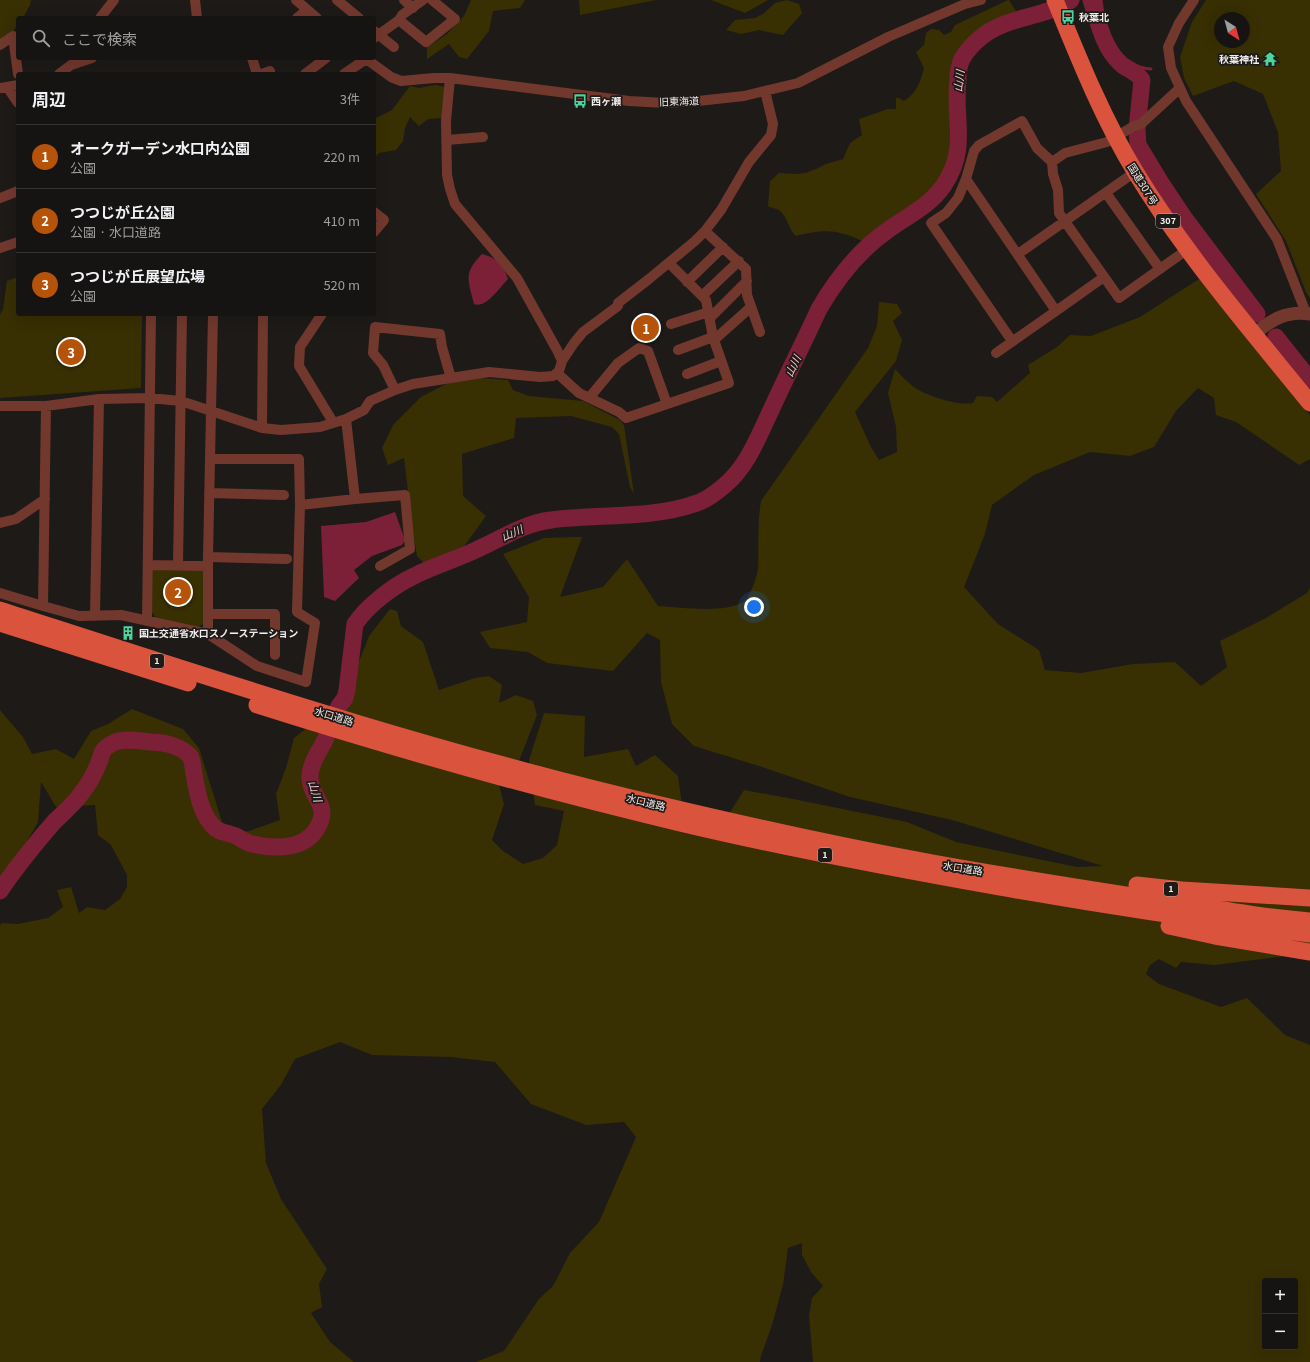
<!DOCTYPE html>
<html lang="ja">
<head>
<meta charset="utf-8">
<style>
	:root { --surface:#161412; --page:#232120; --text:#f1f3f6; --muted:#9e9e9f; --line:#353332; --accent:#b45309 }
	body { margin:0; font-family:Georgia,"Noto Sans JP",serif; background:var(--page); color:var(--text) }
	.controls { position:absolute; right:12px; bottom:12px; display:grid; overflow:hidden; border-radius:4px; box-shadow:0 4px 16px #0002 }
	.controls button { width:36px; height:36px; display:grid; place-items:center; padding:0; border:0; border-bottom:1px solid var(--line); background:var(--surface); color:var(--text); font:20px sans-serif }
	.compass { position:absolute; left:1214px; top:12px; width:36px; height:36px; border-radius:50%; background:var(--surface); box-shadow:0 4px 16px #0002; rotate:144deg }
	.you { position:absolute; left:754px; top:607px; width:14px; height:14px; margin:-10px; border:3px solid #fff; border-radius:50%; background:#1a73e8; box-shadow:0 0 0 6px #1a73e833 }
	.badge { display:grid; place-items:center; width:26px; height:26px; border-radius:50%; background:var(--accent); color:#fff; font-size:13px; font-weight:700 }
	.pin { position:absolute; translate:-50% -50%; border:2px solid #fff; box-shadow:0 1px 4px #0006 }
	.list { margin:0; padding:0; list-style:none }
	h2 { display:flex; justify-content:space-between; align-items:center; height:52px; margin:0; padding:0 16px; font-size:17px }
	h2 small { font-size:13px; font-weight:400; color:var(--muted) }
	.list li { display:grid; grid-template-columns:26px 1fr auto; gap:12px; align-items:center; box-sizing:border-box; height:64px; padding:0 16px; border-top:1px solid var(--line) }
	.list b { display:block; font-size:15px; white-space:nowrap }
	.list p { margin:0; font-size:13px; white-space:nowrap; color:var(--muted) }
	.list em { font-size:13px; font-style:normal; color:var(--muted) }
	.icon { flex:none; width:22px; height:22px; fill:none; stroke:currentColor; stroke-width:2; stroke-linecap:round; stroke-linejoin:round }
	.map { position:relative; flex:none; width:1310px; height:1362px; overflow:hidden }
	.search { position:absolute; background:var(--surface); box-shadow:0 4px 16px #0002; left:16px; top:16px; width:360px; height:44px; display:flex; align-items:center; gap:10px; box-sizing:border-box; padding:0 14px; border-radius:4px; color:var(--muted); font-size:15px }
	.panel { position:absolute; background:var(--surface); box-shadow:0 4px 16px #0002; left:16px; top:72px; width:360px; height:244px; border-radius:4px }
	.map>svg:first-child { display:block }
</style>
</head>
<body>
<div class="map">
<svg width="1310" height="1362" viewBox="0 0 1310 1362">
	<rect width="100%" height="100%" fill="#1d1a18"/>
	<path fill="#382f03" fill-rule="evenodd" d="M 0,0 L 31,0 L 30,5 L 23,18 L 18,18 C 18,31 10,33 0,41 Z
		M 471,0 L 525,0 L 520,8 L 493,11 L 489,31 L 467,59 L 459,57 L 449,44 L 427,59 L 427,47 L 447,34 L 464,16 Z
		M 579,0 L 656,0 L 580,15 Z
		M 711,0 L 768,0 L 745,13 Z
		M 787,0 L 799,4 L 802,13 L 783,35 L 759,30 L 741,34 L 726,30 L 735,20 L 755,18 L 763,14 L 775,3 Z
		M 1008,0 L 1009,0 L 1017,13 L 983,28 L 962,51 L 956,66 L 952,82 L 951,95 L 955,130 L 955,144 L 949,172 L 942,185 L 935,194 L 921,205 L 883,227 L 864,242 C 837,229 824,229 796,236 C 789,230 788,218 780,211 C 778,209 771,208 768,206 L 770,181 L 779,173 L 796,174 L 805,173 L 816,169 L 826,164 L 843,159 L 850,143 L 862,135 L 859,119 L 888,109 L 896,109 L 896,98 L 899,98 L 904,101 C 917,93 920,82 924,68 L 916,52 L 924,45 L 926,33 L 931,29 L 939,30 L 944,35 L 951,32 L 955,25 Z
		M 1206,0 L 1310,0 L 1310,298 L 1306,292 L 1286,241 L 1256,194 L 1281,171 L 1278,132 L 1263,94 L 1234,81 L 1193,96 L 1184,78 L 1180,57 L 1192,22 ZM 1220,18 L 1244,18 L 1244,42 L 1220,42 Z
		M 435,85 L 445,87 L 442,118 L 428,119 L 419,126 L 410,117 L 405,128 L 403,141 L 396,150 L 379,153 L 374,158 L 374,119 L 392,110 L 410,86 L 419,88 Z
		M 18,277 L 18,314 L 142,314 L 141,388 L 0,398 L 0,315 L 3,309 L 7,281 Z
		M 1199,279 L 1310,415 L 1310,459 L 1299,465 L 1236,422 L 1216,415 L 1214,398 L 1198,388 L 1176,411 L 1154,447 L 1130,456 L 1090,452 L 1034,475 L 992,505 L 985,534 L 964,587 L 998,624 L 1039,650 L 1045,670 L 1081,673 L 1133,664 L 1175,662 L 1201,686 L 1227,667 L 1220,641 L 1266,618 L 1307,593 L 1310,588 L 1310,953 L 1215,965 L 1181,962 L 1176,968 L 1159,959 L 1150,965 L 1146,974 L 1159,984 L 1221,1007 L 1247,998 L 1285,1035 L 1310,1045 L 1310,1362 L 813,1362 L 809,1315 L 812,1298 L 823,1286 L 811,1272 L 802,1255 L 802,1243 L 788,1248 L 783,1285 L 772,1325 L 761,1356 L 760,1362 L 476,1362 L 504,1351 L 539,1299 L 553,1286 L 570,1253 L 599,1222 L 636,1137 L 624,1122 L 586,1125 L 531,1104 L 495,1062 L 451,1057 L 372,1055 L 340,1042 L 295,1059 L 281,1085 L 262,1109 L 266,1163 L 281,1199 L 327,1269 L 319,1284 L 322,1307 L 311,1313 L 330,1342 L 354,1362 L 0,1362 L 0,925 L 2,923 L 18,924 L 48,918 L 63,907 L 57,890 L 71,887 L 79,913 L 87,907 L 105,910 L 120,899 L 127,887 L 127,875 L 111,845 L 98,835 L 95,805 L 56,807 L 41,782 L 38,822 L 0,889 L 0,710 L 23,737 L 32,754 L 56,749 L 74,759 L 91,731 L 108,724 L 132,709 L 183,729 L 199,748 L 226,835 L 249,831 L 280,820 L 276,794 L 286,768 L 294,738 L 317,720 L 351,688 L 358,664 L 369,636 L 390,609 L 397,611 L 401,626 L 423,642 L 439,690 L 475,678 L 489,676 L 502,685 L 499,703 L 516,695 L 533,701 L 537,715 L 517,766 L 499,785 L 504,804 L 492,840 L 503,851 L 523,864 L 543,858 L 557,845 L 564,811 L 535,805 L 529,760 L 544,713 L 585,716 L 584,757 L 628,749 L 636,766 L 655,755 L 678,776 L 686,833 L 715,836 L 744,790 L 793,799 L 907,822 L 956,842 L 1077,867 L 1103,866 L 952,820 L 850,797 L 762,767 L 694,746 L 672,724 L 661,682 L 660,640 L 647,633 L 613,671 L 547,663 L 528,652 L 490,648 L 480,632 L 527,622 L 529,597 L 503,554 L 544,538 L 582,537 L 560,597 L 603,587 L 627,559 L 658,606 C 681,607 723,614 743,602 C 750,598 757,577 758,569 C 759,546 757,524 761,501 L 868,348 L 877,326 L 879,302 L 897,304 L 902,313 L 893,321 L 902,340 L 896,361 L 855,412 L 871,447 L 879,460 L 897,452 L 896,427 L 888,393 L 895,369 C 901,375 907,382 914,387 C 926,396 958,406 973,403 L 977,396 L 992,397 L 997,402 L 1030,373 L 1028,365 L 1057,347 L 1070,335 L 1091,336 L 1140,317 ZM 1265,1281 L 1295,1281 L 1295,1347 L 1265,1347 Z
		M 651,321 L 655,330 L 640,337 L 636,327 Z
		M 479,378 L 508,380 L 513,390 L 529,396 L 583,401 L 620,420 L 624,425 L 634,494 L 630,487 L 619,434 L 612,427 L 571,416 L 516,418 L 514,438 L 462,454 L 463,496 L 486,516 L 460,552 L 426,565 L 417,556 L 413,532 L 404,458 L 388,465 L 382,448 L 393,425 L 421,397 L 448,383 Z
		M 155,567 L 201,568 L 204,572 L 204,623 L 199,627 L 157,619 L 151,611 L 151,570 Z"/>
	<path fill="#7c2038" d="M 482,254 C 496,257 504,266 508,279 C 500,287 486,309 474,304 C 468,280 463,273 482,254 Z
		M 395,512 L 405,540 L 402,545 L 372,556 L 354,570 L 359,578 L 335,601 L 324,597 L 321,526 L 366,522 Z"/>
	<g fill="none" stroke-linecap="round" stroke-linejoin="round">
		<path stroke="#7c2038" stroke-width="3" d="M 1101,0 C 1105,31 1114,66 1151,69"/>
		<path stroke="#7c2038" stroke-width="17" d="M 1091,0 C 1098,21 1103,47 1120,63 C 1127,70 1136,71 1142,80 L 1137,129 L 1138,145 L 1161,183 L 1185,219 L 1257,314
			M 1276,337 L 1310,380
			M 0,891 C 16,867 35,844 54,822 C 63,813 74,804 81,794 C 88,785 95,773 99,762 C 101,759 101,754 103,751 C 105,747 111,744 115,742 C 126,738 140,741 151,742 C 164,742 181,746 190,756 C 193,761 193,768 194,774 C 197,791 200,811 212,825 C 218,833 227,832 236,836 C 240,838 244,841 249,843 C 270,849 302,851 316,830 C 332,805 311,799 310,779 C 309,765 319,752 325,740 C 330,729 334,717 339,706 L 345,698 L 347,690 L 355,624 C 368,605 393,586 414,576 C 433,566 458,559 478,549 C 502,538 525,523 551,520 C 596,514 651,519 694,504 C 705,501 716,493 725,485 C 748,466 759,435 772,408 C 787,375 804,342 819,309 C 837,278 858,251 888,230 C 907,216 930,206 944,185 C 969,148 953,118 958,80 C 958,73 959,65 962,59 C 967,50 976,41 984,35 C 1010,16 1046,17 1071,0"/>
		<path stroke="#72382e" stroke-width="10" d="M 195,0 L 197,18
			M 296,0 L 317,18
			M 337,0 L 359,18
			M 404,0 L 413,8
			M 1194,0 L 1179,23 L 1168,47 L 1171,68 L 1186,101 L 1277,239 L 1306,313
			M 100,18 L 114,0
			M 297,18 L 307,10
			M 399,20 L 426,42 L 455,19 L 432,0
			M 374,31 L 394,47
			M 374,38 L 399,20 L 402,15 L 423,0
			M 0,45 L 13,36 L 18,74
			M 252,58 L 257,74
			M 365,58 L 391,77 L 401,81 L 434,78 L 450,78 L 629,101 L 665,103 L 698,101 L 744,96 L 798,83 L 888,37 L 965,4 L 981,0
			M 59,74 L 71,65 L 92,58
			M 262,74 L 270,71
			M 305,74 L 326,58
			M 344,74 L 366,59
			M 450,78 L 446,121 L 447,175 L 450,189 L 455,204 L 517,278 L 557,350 L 562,361
			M 7,87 L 18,103
			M 0,88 L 18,85
			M 1179,89 L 1141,124 L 1134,126 L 1107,142 L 1065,153 L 1052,162 L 1053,174 L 1058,190 L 1059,213 L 1119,298 L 1188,249
			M 447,140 L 483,137
			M 966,179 L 1056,311 L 1104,277
			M 1106,193 L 1160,269
			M 0,198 L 18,191
			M 374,212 L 384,220 L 374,232
			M 705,231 L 746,269 L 747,295 L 760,332
			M 0,248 L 18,242
			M 1018,254 L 1135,172
			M 687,282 L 723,247
			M 702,296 L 739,261
			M 322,314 L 300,347 L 299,366 L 333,422
			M 710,318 L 747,281
			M 671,324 L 709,312
			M 714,340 L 751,307
			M 1012,341 L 931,223 L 946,213 L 958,198 L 966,179 L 974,151 L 979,145 L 1022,121 L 1037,148 L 1052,162
			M 678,350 L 713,337
			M 996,353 L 1056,311
			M 557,373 L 579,393 L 619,412 L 626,418 L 729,383 L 713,337 L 706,300 L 669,263
			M 687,374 L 721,361
			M 395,390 L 383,365 L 373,353 L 375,327 L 440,334 L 442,347 L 451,378
			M 589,398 L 618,363 L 639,348 L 648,351 L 667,404
			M 0,406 L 46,406 L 99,399 L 149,398 L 181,401 L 262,428 L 281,430 L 320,427 L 346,419 L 364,410 L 370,401 L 395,390 L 413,384 L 489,372 L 540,377 L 553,376 L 559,371 L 562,361 L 574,343 L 583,332 L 618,306 L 618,303 L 649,279 L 695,241 L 705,231 L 721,210 L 749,162 L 771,135 L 773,124 L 765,91
			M 46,406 L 43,606 L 79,616 L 121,615 L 208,634 L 257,666 L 306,682 L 315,623 L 297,612 L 300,505 L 299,459 L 210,459
			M 262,428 L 263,314
			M 209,493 L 284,495
			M 355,499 L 405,495 L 410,549 L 380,566
			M 300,505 L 355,499 L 346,419
			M 0,523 L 16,519 L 45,499
			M 208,557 L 287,559
			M 148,565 L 208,566
			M 178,565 L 182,314
			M 0,593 L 43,606
			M 208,614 L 275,614 L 275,655
			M 95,616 L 99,399
			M 147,621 L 151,314
			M 208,634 L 208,557 L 213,314"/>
		<path stroke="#72382e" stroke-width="13" d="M 1254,334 C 1272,320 1286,310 1310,314"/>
		<path stroke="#d9533d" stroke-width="17" d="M 1055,0 C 1079,59 1103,119 1136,173 C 1186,255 1250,329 1310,403
			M 0,610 C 220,681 440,754 665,806 C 754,827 843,847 933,863 C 1043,883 1153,899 1263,916 L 1310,921
			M 0,623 L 188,683
			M 257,705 C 396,749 537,789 680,823 C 785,848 892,868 999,887 C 1102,905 1206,921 1310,934
			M 1137,885 L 1182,890 L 1310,898
			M 1169,926 L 1215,936 L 1310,952"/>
	</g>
	<defs>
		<symbol id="bus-bare" viewBox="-9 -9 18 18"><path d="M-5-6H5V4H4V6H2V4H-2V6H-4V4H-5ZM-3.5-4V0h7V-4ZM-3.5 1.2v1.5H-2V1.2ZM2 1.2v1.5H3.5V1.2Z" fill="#4bd49b" stroke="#1d1a18" stroke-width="2.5" paint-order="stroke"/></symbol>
		<symbol id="temple-bare" viewBox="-9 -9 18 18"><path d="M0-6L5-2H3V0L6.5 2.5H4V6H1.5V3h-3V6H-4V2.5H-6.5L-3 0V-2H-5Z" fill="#4bd49b" stroke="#1d1a18" stroke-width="2.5" paint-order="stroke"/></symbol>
		<symbol id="building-bare" viewBox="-9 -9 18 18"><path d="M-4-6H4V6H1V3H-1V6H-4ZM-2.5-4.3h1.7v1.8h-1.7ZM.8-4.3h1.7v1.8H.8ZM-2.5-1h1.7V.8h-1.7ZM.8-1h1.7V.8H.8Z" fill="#4bd49b" stroke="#1d1a18" stroke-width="2.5" paint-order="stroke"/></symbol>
	</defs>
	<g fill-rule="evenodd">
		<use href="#bus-bare" x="1058" y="7" width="20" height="20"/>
		<use href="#temple-bare" x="1260" y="49" width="20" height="20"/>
		<use href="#bus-bare" x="570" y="91" width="20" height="20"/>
		<use href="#building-bare" x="118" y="623" width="20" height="20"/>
	</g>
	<g text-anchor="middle" stroke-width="3.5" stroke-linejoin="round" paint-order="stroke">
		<g fill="#1d1a18" stroke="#b1aead" stroke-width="1">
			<rect x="1156" y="214" width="24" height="14" rx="3"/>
			<rect x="150" y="654" width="14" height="14" rx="3"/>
			<rect x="818" y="848" width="14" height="14" rx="3"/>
			<rect x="1164" y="882" width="14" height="14" rx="3"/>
		</g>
		<g font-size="9" font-weight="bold" fill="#f1eeed">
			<text x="1168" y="224">307</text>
			<text x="157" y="664">1</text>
			<text x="825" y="858">1</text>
			<text x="1171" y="892">1</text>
		</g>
		<g font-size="10" font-weight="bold" fill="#f1eeed" stroke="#1d1a18" text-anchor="start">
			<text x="1079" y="21">秋葉北</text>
			<text x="1259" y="63" text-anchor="end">秋葉神社</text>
			<text x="591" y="105">西ヶ瀬</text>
			<text x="139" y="637">国土交通省水口スノーステーション</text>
		</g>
		<g font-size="10" fill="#f1eeed" stroke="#1d1a18">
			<text transform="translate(679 101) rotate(-2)" y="4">旧東海道</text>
			<text transform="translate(1143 184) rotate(58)" y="4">国道307号</text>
			<text transform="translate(334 716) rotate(17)" y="4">水口道路</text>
			<text transform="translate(646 802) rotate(14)" y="4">水口道路</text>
			<text transform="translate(963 868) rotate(9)" y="4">水口道路</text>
		</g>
		<g font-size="11" font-style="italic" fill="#fac4cb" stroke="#1d1a18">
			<text transform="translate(959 81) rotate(-83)" y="4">山川</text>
			<text transform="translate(793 366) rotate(-64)" y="4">山川</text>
			<text transform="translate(512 533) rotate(-24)" y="4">山川</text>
			<text transform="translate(315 791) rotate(73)" y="4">山川</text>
		</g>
	</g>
</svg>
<div class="controls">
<button>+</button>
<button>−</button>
</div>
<svg class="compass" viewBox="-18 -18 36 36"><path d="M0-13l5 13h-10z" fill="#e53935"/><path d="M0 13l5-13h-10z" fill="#9e9e9f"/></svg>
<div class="you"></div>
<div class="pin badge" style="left:646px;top:328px">1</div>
<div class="pin badge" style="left:178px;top:592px">2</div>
<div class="pin badge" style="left:71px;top:352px">3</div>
<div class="search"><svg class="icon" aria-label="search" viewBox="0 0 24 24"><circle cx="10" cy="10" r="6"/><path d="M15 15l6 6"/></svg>ここで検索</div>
<section class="panel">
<h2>周辺<small>3件</small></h2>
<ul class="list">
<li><span class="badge">1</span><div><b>オークガーデン水口内公園</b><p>公園</p></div><em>220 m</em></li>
<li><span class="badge">2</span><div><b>つつじが丘公園</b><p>公園 · 水口道路</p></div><em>410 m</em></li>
<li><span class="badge">3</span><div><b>つつじが丘展望広場</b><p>公園</p></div><em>520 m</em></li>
</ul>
</section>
</div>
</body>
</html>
